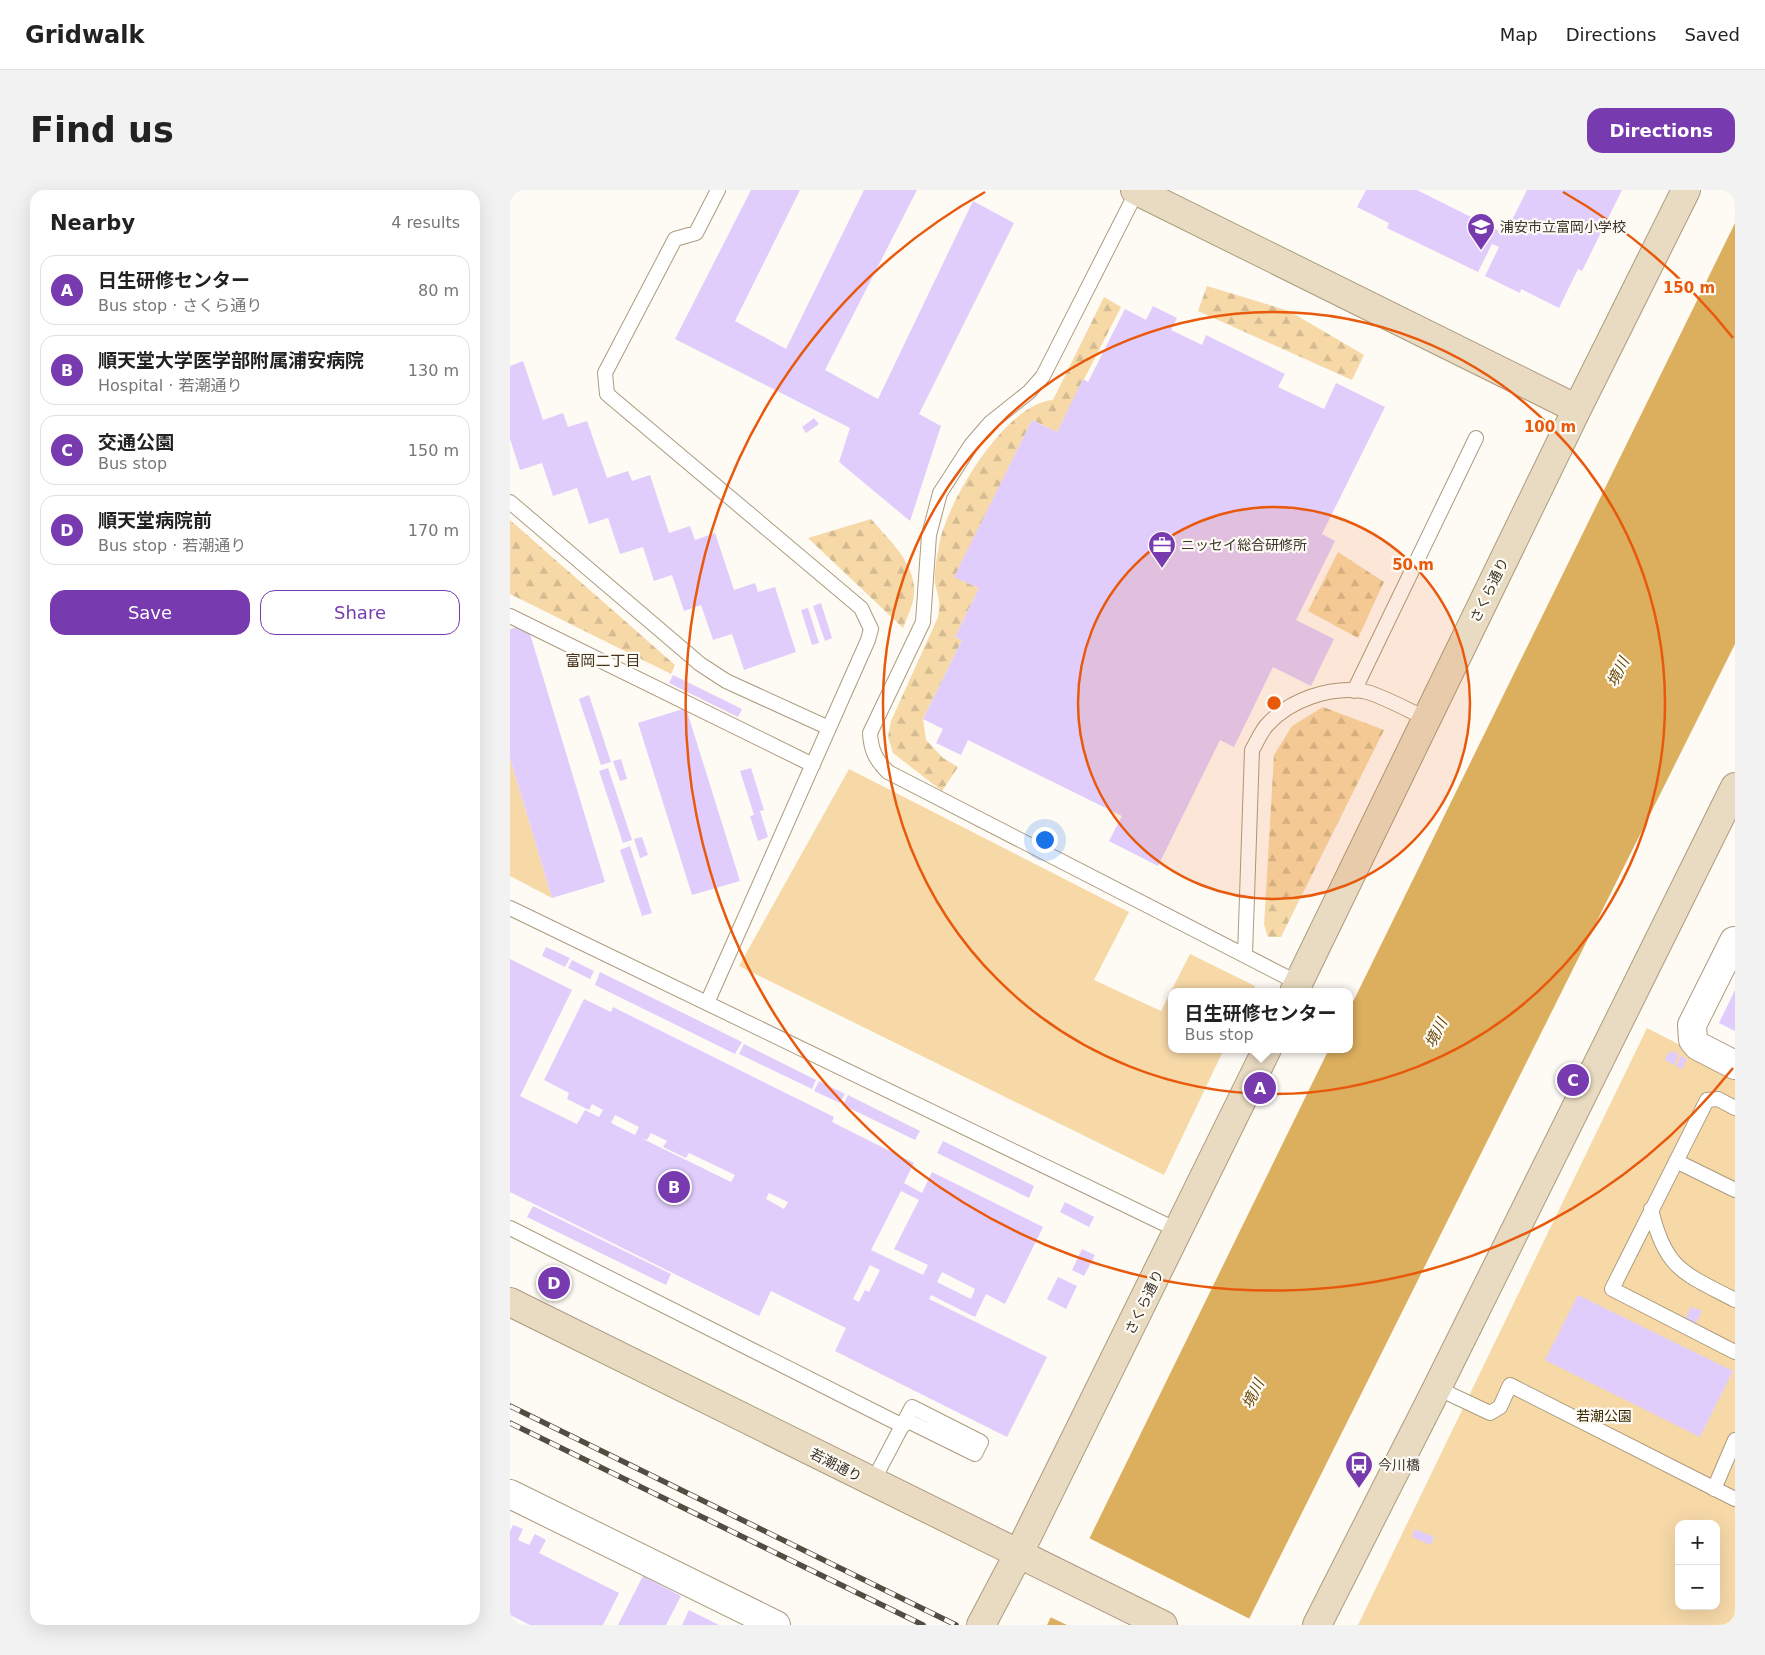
<!DOCTYPE html>
<html lang="en">
<head>
<meta charset="utf-8">
<style>
	:root { --surface:#fff; --page:#f2f2f2; --text:#222; --muted:#767676; --line:#e0e0e0; --accent:#773aaf }
	body { margin:0; font-family:"DejaVu Sans","Noto Sans JP",sans-serif; background:var(--page); color:var(--text) }
	.controls { position:absolute; right:15px; bottom:15px; display:grid; overflow:hidden; border-radius:10px; box-shadow:0 5px 20px #0002 }
	.controls button { width:45px; height:45px; display:grid; place-items:center; padding:0; border:0; border-bottom:1px solid var(--line); background:var(--surface); color:var(--text); font:25px sans-serif }
	.you { position:absolute; left:534px; top:649px; width:18px; height:18px; margin:-12px; border:4px solid #fff; border-radius:50%; background:#1a73e8; box-shadow:0 0 0 8px #1a73e833 }
	.badge { display:grid; place-items:center; width:32px; height:32px; border-radius:50%; background:var(--accent); color:#fff; font-size:16px; font-weight:700 }
	.pin { position:absolute; translate:-50% -50%; border:2px solid #fff; box-shadow:0 1px 5px #0006 }
	.popup { position:absolute; left:658px; top:798px; width:185px; height:65px; box-sizing:border-box; display:grid; place-content:center; border-radius:10px; background:var(--surface); filter:drop-shadow(0 1px 4px #0005); font-size:16px; white-space:nowrap; color:var(--muted) }
	.popup b { font-size:19px; color:var(--text) }
	.popup::after { content:''; position:absolute; left:50%; top:100%; margin-left:-10px; border:10px solid transparent; border-top-color:var(--surface) }
	.list { margin:0; padding:0; list-style:none }
	h2 { display:flex; justify-content:space-between; align-items:center; height:65px; margin:0; padding:0 20px; font-size:21px }
	h2 small { font-size:16px; font-weight:400; color:var(--muted) }
	.list li { display:grid; grid-template-columns:32px 1fr auto; gap:15px; align-items:center; box-sizing:border-box; height:70px; margin:0 10px 10px; padding:0 10px; border:1px solid var(--line); border-radius:15px }
	.list b { display:block; font-size:19px; white-space:nowrap }
	.list p { margin:0; font-size:16px; white-space:nowrap; color:var(--muted) }
	.list em { font-size:16px; font-style:normal; color:var(--muted) }
	.actions { display:flex; gap:10px; padding:15px 20px }
	.actions a { flex:1; padding:11px 0; border:1px solid var(--accent); border-radius:15px; text-align:center; font-size:18px; color:var(--accent) }
	.actions .main { background:var(--accent); color:#fff }
	.map { position:relative; flex:none; width:1225px; height:1435px; overflow:hidden; border-radius:15px }
	header { display:flex; align-items:center; gap:30px; box-sizing:border-box; height:70px; padding:0 25px; background:var(--surface); border-bottom:1px solid var(--line) }
	header strong { font-size:24px }
	nav { display:flex; gap:28px; margin-inline-start:auto; font-size:18px }
	.intro { display:flex; align-items:center; justify-content:space-between; box-sizing:border-box; height:120px; padding:0 30px }
	h1 { margin:0; font-size:35px }
	.button { padding:12px 22px; border-radius:15px; background:var(--accent); color:#fff; font-size:18px; font-weight:700 }
	main { display:flex; gap:30px; padding:0 30px }
	aside { flex:1; background:var(--surface); border-radius:15px; box-shadow:0 5px 20px #0002 }
	.map>svg:first-child { display:block }
</style>
</head>
<body>
<header>
<strong>Gridwalk</strong>
<nav><a>Map</a><a>Directions</a><a>Saved</a></nav>
</header>
<div class="intro"><h1>Find us</h1><a class="button">Directions</a></div>
<main>
<aside>
<h2>Nearby<small>4 results</small></h2>
<ul class="list">
<li><span class="badge">A</span><div><b>日生研修センター</b><p>Bus stop · さくら通り</p></div><em>80 m</em></li>
<li><span class="badge">B</span><div><b>順天堂大学医学部附属浦安病院</b><p>Hospital · 若潮通り</p></div><em>130 m</em></li>
<li><span class="badge">C</span><div><b>交通公園</b><p>Bus stop</p></div><em>150 m</em></li>
<li><span class="badge">D</span><div><b>順天堂病院前</b><p>Bus stop · 若潮通り</p></div><em>170 m</em></li>
</ul>
<div class="actions"><a class="main">Save</a><a>Share</a></div>
</aside>
<div class="map">
<svg width="1225" height="1435" viewBox="0 0 1225 1435">
	<defs>
		<pattern id="forest-firs" width="22" height="20" patternUnits="userSpaceOnUse" patternTransform="scale(1.25)"><rect width="22" height="20" fill="#f7d9a8"/><path d="M5 1l3.5 6h-7zM16 11l3.5 6h-7z" fill="#d4bb91"/></pattern>
	</defs>
	<rect width="100%" height="100%" fill="#fefaf4"/>
	<path fill="#f7d9a8" fill-rule="evenodd" d="M 0,568 L 42,708 L 0,686 Z
		M 339,579 L 619,722 L 584,790 L 651,821 L 680,764 L 745,796 L 742,802 L 661,802 L 661,859 L 714,859 L 654,985 L 229,776 Z
		M 1137,838 L 1225,883 L 1225,1435 L 848,1435 ZM 1169,1334 L 1206,1334 L 1206,1416 L 1169,1416 Z"/>
	<path fill="url(#forest-firs)" d="M 697,96 L 779,121 L 854,165 L 842,190 L 688,121 Z
		M 594,107 L 611,117 L 547,242 L 522,230 L 445,387 L 469,398 L 445,447 L 452,450 L 413,529 L 416,550 L 433,568 L 448,577 L 432,601 L 383,563 L 378,547 L 381,531 L 428,427 C 431,410 428,408 425,393 C 424,382 427,366 429,355 C 437,311 496,213 543,210 Z
		M 361,329 C 378,349 407,374 404,405 C 403,415 397,428 393,438 L 298,348 Z
		M 0,330 L 165,475 L 161,484 L 0,404 Z
		M 828,362 L 874,392 L 848,448 L 798,421 Z
		M 813,517 L 874,540 L 771,747 L 758,747 L 754,735 L 764,565 L 782,536 Z"/>
	<path fill="#dcaf5f" d="M 1225,33 L 1225,454 L 736,1435 L 537,1435 L 819,859 L 839,859 L 839,820 Z"/>
	<path fill="#fefaf4" d="M 577,1347 L 742,1430 L 739,1435 L 557,1435 L 538,1426 Z"/>
	<path fill="#e1cdfc" fill-rule="evenodd" d="M 241,0 L 290,0 L 225,131 L 276,159 L 354,0 L 407,0 L 315,180 L 368,209 L 463,11 L 504,33 L 409,224 L 431,236 L 400,331 L 329,272 L 340,238 L 165,149 Z
		M 856,0 L 907,0 L 999,46 L 1006,32 L 1002,30 L 1017,0 L 1112,0 L 1072,81 L 1068,79 L 1049,118 L 1011,99 L 1010,103 L 975,86 L 989,57 L 982,54 L 968,82 L 877,38 L 879,33 L 847,17 Z
		M 643,116 L 667,128 L 661,140 L 692,155 L 696,145 L 775,184 L 768,197 L 814,219 L 826,193 L 875,217 L 812,344 L 825,351 L 786,430 L 824,449 L 801,496 L 763,477 L 724,557 L 710,550 L 648,676 L 599,651 L 612,626 L 458,550 L 451,565 L 426,553 L 433,539 L 413,529 L 452,450 L 445,447 L 469,398 L 444,387 L 522,230 L 547,242 L 573,189 L 578,192 L 615,119 L 636,130 Z
		M 13,171 L 33,230 L 53,223 L 58,237 L 77,231 L 97,288 L 118,281 L 122,291 L 140,285 L 159,343 L 180,336 L 185,350 L 205,343 L 224,400 L 245,393 L 248,402 L 265,397 L 286,462 L 234,480 L 222,444 L 203,450 L 191,415 L 174,421 L 162,385 L 144,391 L 133,357 L 110,364 L 98,328 L 79,334 L 67,298 L 43,306 L 32,273 L 10,280 L 0,249 L 0,176 Z
		M 304,228 L 309,234 L 296,243 L 292,237 Z
		M 311,413 L 322,448 L 315,451 L 303,416 Z
		M 298,418 L 309,453 L 302,455 L 291,420 Z
		M 17,434 L 95,692 L 42,708 L 0,568 L 0,439 Z
		M 163,485 L 232,519 L 228,527 L 159,493 Z
		M 79,505 L 101,572 L 91,575 L 69,509 Z
		M 176,518 L 230,691 L 182,705 L 128,533 Z
		M 111,569 L 117,589 L 110,591 L 103,571 Z
		M 98,578 L 122,650 L 113,653 L 89,581 Z
		M 241,578 L 254,620 L 250,621 L 258,647 L 248,651 L 240,626 L 244,625 L 230,581 Z
		M 132,647 L 138,665 L 130,668 L 124,649 Z
		M 120,656 L 142,723 L 132,726 L 110,660 Z
		M 36,757 L 60,768 L 55,777 L 32,766 Z
		M 0,769 L 62,800 L 10,906 L 67,934 L 75,920 L 89,927 L 93,920 L 82,914 L 79,920 L 57,909 L 59,903 L 34,890 L 74,809 L 101,822 L 103,817 L 324,927 L 322,932 L 404,973 L 394,993 L 412,1003 L 422,982 L 533,1037 L 495,1114 L 476,1104 L 465,1127 L 421,1105 L 419,1109 L 537,1167 L 497,1247 L 325,1161 L 336,1138 L 261,1101 L 249,1126 L 0,1002 ZM 105,925 L 129,937 L 125,945 L 101,933 ZM 141,943 L 157,951 L 153,957 L 176,968 L 179,963 L 225,985 L 221,992 L 131,948 L 137,950 ZM 391,1001 L 409,1010 L 384,1059 L 418,1075 L 413,1085 L 361,1060 ZM 259,1003 L 278,1012 L 274,1019 L 256,1009 ZM 360,1075 L 370,1080 L 359,1102 L 355,1100 L 349,1112 L 343,1109 ZM 432,1082 L 465,1099 L 461,1109 L 427,1092 Z
		M 62,770 L 84,781 L 80,789 L 58,778 Z
		M 90,782 L 232,852 L 225,864 L 85,795 Z
		M 1225,800 L 1225,841 L 1209,833 Z
		M 234,854 L 306,890 L 302,899 L 229,864 Z
		M 1164,861 L 1169,865 L 1164,875 L 1155,870 L 1157,864 Z
		M 1171,866 L 1177,869 L 1172,879 L 1166,876 Z
		M 309,891 L 335,904 L 330,913 L 304,901 Z
		M 338,905 L 410,941 L 405,950 L 333,915 Z
		M 433,951 L 524,996 L 519,1008 L 427,963 Z
		M 555,1012 L 584,1027 L 579,1037 L 550,1022 Z
		M 23,1016 L 161,1084 L 156,1095 L 17,1027 Z
		M 572,1059 L 585,1065 L 574,1086 L 562,1080 Z
		M 548,1087 L 567,1096 L 556,1119 L 537,1109 Z
		M 1068,1105 L 1223,1181 L 1190,1247 L 1035,1170 Z
		M 1181,1117 L 1192,1121 L 1185,1135 L 1175,1130 Z
		M 3,1335 L 13,1339 L 8,1350 L 19,1355 L 25,1344 L 36,1350 L 29,1363 L 109,1403 L 93,1435 L 20,1435 L 0,1425 L 0,1341 Z
		M 905,1339 L 924,1347 L 921,1355 L 902,1347 Z
		M 133,1386 L 171,1406 L 156,1435 L 108,1435 Z
		M 179,1420 L 209,1435 L 172,1435 Z"/>
	<g fill="none" stroke-linecap="round" stroke-linejoin="round">
		<defs>
			<path id="lane" d="M 627,1 L 533,186 L 519,202 L 480,233 L 461,255 L 430,303 L 419,345 L 413,432 L 360,543 C 361,561 366,570 378,582 L 788,793
				M 0,312 L 190,474 L 216,491 L 319,538
				M 0,426 L 303,575
				M 844,501 L 966,248
				M 0,718 L 669,1041
				M 735,765 L 742,560 C 747,552 751,541 758,534 C 780,510 820,496 853,501 C 869,504 900,521 917,529
				M 197,813 L 358,450 L 361,439 L 351,418 L 97,204 L 95,183 L 165,49 L 186,43 L 208,0
				M 1225,918 L 1208,909 L 1197,910 L 1102,1099 L 1225,1162
				M 1166,971 L 1225,1000
				M 1141,1019 C 1155,1080 1174,1083 1225,1110
				M 0,1038 L 393,1236
				M 927,1198 L 980,1223 L 990,1217 L 1000,1195 L 1225,1309
				M 362,1293 L 402,1217 L 471,1252 L 465,1264 L 396,1230
				M 1204,1299 L 1225,1250"/>
			<path id="street" d="M 1224,751 L 1182,835 L 1183,850 L 1188,856 L 1225,875
				M 0,1304 L 266,1435"/>
			<path id="secondary" d="M 625,0 L 1067,219
				M 784,802 L 1067,219 L 1176,0
				M 0,1112 L 653,1435
				M 471,1435 L 509,1363 L 757,859
				M 807,1435 L 927,1198 L 1225,597"/>
		</defs>
		<use href="#lane" stroke="#ac9b7e" stroke-width="16"/>
		<use href="#street" stroke="#ac9b7e" stroke-width="30"/>
		<use href="#secondary" stroke="#ac9b7e" stroke-width="30"/>
		<use href="#lane" stroke="#fff" stroke-width="14"/>
		<use href="#street" stroke="#fff" stroke-width="28"/>
		<use href="#secondary" stroke="#e9dbc1" stroke-width="28"/>
		<defs>
			<path id="rail" d="M 0,1216 L 446,1435
				M 0,1233 L 413,1435"/>
		</defs>
		<use href="#rail" stroke="#534c41" stroke-width="5.5"/>
		<use href="#rail" stroke="#fefaf4" stroke-width="4" stroke-dasharray="11" stroke-linecap="butt"/>
	</g>
	<circle cx="764" cy="513" r="196" fill="#e8590c" fill-opacity=".12"/>
	<g fill="none" stroke="#e8590c" stroke-width="2.5">
		<circle cx="764" cy="513" r="196"/>
		<circle cx="764" cy="513" r="391"/>
		<path d="M1223 878A587 587 0 1 1 475 2M1053 2A587 587 0 0 1 1223 148"/>
	</g>
	<defs>
		<symbol id="school-pin" viewBox="-11 -11 22 30"><path d="M0 17L-7.5 6A9.5 9.5 0 1 1 7.5 6Z" fill="#773aaf" stroke="#fefaf4"/><path d="M0-5L7-2L0 1L-7-2ZM-4 1L0 2.5L4 1V4Q0 6-4 4Z" fill="#fff"/></symbol>
		<symbol id="office-pin" viewBox="-11 -11 22 30"><path d="M0 17L-7.5 6A9.5 9.5 0 1 1 7.5 6Z" fill="#773aaf" stroke="#fefaf4"/><path d="M-6-3h4V-5.5h4V-3h4V5H-6ZM-1-4.5V-3h2v-1.5ZM-6 0V1H6V0Z" fill="#fff"/></symbol>
		<symbol id="bus-pin" viewBox="-11 -11 22 30"><path d="M0 17L-7.5 6A9.5 9.5 0 1 1 7.5 6Z" fill="#773aaf" stroke="#fefaf4"/><path d="M-5-6H5V4H4V6H2V4H-2V6H-4V4H-5ZM-3.5-4V0h7V-4ZM-3.5 1.2v1.5H-2V1.2ZM2 1.2v1.5H3.5V1.2Z" fill="#fff"/></symbol>
	</defs>
	<g fill-rule="evenodd">
		<use href="#school-pin" x="955" y="21" width="32" height="43"/>
		<use href="#office-pin" x="636" y="339" width="32" height="43"/>
		<use href="#bus-pin" x="833" y="1259" width="32" height="43"/>
	</g>
	<g text-anchor="middle" stroke-width="4.5" stroke-linejoin="round" paint-order="stroke">
		<g font-size="14" fill="#3a3327" stroke="#fefaf4" text-anchor="start">
			<text x="990" y="42">浦安市立富岡小学校</text>
			<text x="671" y="360">ニッセイ総合研修所</text>
			<text x="868" y="1280">今川橋</text>
		</g>
		<g font-size="14" fill="#3a3327" stroke="#fefaf4">
			<text transform="translate(979 400) rotate(-64)" y="5">さくら通り</text>
			<text transform="translate(634 1112) rotate(-64)" y="5">さくら通り</text>
			<text transform="translate(326 1275) rotate(27)" y="5">若潮通り</text>
		</g>
		<g font-size="14" fill="#3c2a06" stroke="#fefaf4">
			<text x="1094" y="1231">若潮公園</text>
		</g>
		<g font-size="15" fill="#44361c" stroke="#fefaf4">
			<text x="93" y="476">富岡二丁目</text>
		</g>
		<g font-size="15" font-style="italic" fill="#664807" stroke="#fefaf4">
			<text transform="translate(1108 482) rotate(-63)" y="5">境川</text>
			<text transform="translate(926 843) rotate(-63)" y="5">境川</text>
			<text transform="translate(743 1204) rotate(-63)" y="5">境川</text>
		</g>
	</g>
	<circle cx="764" cy="513" r="8" fill="#e8590c" stroke="#fefaf4" stroke-width="2.5"/>
	<g font-size="15" text-anchor="middle" font-weight="bold" fill="#e8590c" stroke="#fefaf4" stroke-width="4.5" stroke-linejoin="round" paint-order="stroke">
		<text x="1179" y="103">150 m</text>
		<text x="1040" y="242">100 m</text>
		<text x="903" y="380">50 m</text>
	</g>
</svg>
<div class="controls">
<button>+</button>
<button>−</button>
</div>
<div class="you"></div>
<div class="pin badge" style="left:750px;top:898px">A</div>
<div class="popup"><b>日生研修センター</b>Bus stop</div>
<div class="pin badge" style="left:164px;top:997px">B</div>
<div class="pin badge" style="left:1063px;top:890px">C</div>
<div class="pin badge" style="left:44px;top:1093px">D</div>
</div>
</main>
</body>
</html>
